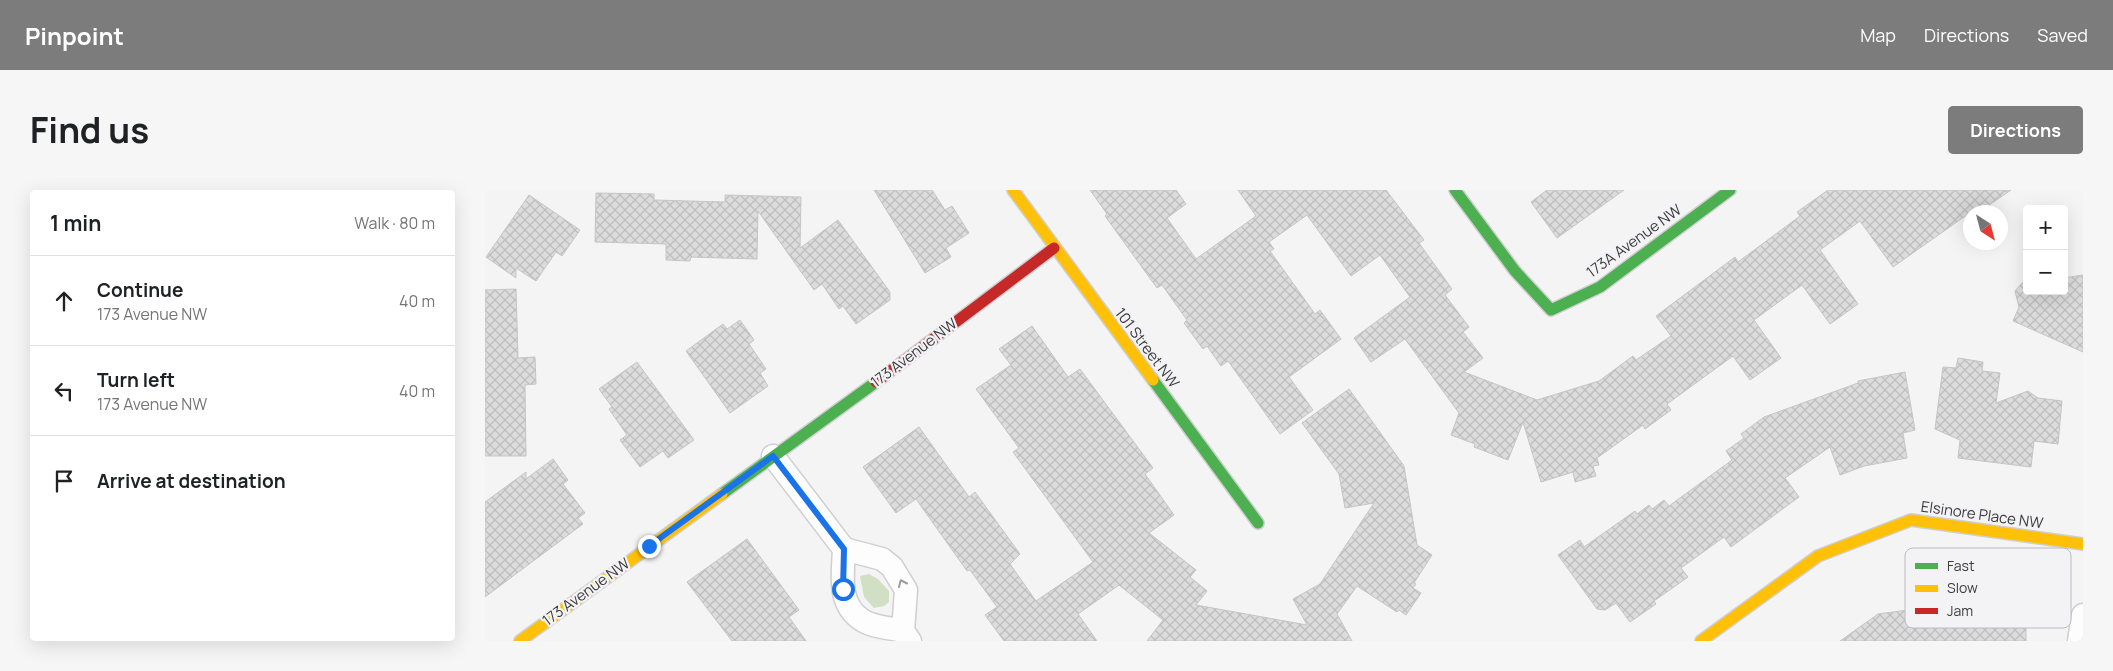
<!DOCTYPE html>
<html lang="en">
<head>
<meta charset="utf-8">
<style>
	:root { --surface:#fff; --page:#f6f6f6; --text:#202124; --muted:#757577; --line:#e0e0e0; --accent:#7c7c7d }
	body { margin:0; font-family:Manrope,sans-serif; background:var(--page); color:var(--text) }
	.controls { position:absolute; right:15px; top:15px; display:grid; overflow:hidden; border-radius:5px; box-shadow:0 5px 20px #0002 }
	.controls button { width:45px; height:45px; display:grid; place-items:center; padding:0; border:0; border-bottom:1px solid var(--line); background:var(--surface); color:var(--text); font:25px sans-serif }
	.compass { position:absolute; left:1478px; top:15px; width:45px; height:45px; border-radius:50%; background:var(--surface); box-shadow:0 5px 20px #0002; rotate:144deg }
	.stop { position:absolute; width:15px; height:15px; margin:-11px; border:4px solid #1a73e8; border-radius:50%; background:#fff }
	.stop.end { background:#1a73e8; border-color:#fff; box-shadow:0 1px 5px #0008 }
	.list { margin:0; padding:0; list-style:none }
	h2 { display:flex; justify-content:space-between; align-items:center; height:65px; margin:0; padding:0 20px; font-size:21px }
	h2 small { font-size:16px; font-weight:400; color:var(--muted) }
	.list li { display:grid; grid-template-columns:32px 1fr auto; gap:15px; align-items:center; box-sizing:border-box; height:90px; padding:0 20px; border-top:1px solid var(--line) }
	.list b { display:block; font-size:19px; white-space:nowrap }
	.list p { margin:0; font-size:16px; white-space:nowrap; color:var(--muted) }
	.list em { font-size:16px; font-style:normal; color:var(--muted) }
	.icon { flex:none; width:28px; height:28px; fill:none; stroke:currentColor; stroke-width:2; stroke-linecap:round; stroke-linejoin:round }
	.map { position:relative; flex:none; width:1598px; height:451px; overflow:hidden; border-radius:5px }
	header { display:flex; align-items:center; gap:30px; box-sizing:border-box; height:70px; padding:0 25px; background:var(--accent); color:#fff }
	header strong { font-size:24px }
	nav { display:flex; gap:28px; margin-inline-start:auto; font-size:18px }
	.intro { display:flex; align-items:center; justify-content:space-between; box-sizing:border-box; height:120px; padding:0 30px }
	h1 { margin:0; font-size:35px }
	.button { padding:12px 22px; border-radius:5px; background:var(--accent); color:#fff; font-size:18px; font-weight:700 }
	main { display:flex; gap:30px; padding:0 30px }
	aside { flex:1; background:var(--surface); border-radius:5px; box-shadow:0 5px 20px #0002 }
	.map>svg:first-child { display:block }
</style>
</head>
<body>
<header>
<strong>Pinpoint</strong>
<nav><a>Map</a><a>Directions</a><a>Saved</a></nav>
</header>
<div class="intro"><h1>Find us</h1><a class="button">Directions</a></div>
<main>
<aside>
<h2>1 min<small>Walk · 80 m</small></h2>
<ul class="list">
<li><svg class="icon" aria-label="ahead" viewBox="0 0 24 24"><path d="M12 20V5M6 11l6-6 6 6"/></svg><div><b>Continue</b><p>173 Avenue NW</p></div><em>40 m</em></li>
<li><svg class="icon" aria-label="left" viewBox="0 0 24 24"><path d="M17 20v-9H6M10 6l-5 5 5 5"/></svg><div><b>Turn left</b><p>173 Avenue NW</p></div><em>40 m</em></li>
<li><svg class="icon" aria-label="arrive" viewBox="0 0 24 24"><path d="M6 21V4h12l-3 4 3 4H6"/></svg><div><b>Arrive at destination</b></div></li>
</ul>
</aside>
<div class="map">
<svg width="1598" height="451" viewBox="0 0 1598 451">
	<defs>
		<pattern id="building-cross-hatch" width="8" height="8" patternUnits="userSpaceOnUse" patternTransform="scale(1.25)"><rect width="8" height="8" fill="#dcdcdd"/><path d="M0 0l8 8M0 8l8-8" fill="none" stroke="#bebebf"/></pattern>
	</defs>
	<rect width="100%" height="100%" fill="#f4f4f5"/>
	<path fill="#d1e0c5" d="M 384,384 L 393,389 L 404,401 L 404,412 L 399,416 L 389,418 L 379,407 L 375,386 Z"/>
	<path fill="url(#building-cross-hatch)" stroke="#c6c5c6" d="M 389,0 L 447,0 L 460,20 L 467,16 L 484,43 L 461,58 L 466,67 L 440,83 Z
		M 605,0 L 691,0 L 701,14 L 682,28 L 711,69 L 771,26 L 753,0 L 901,0 L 939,50 L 934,53 L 967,99 L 960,105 L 984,137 L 978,142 L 998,168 L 979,182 L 1052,210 L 1114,191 L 1148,166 L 1151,170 L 1186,146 L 1171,126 L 1250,67 L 1253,72 L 1315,26 L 1312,22 L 1343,0 L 1526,0 L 1494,22 L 1486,22 L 1408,77 L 1375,31 L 1335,60 L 1373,114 L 1345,134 L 1317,95 L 1269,130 L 1296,168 L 1265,190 L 1248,166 L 1182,214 L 1186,220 L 1160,239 L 1158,235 L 1112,268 L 1114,275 L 1108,276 L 1111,286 L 1090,292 L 1088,282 L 1056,292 L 1038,232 L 1023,270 L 989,257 L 990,254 L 966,245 L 974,223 L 920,149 L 886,172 L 869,148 L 925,107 L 895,65 L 866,86 L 822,25 L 784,52 L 789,59 L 785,61 L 830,124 L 835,120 L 856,149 L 804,187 L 828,220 L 795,244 L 743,171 L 736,176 L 722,156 L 718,159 L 699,133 L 702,130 L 677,95 L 672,98 L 620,26 L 622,24 Z
		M 1062,0 L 1139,0 L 1072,48 L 1046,12 Z
		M 111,3 L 169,4 L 169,10 L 240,12 L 240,5 L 316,7 L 315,58 L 353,30 L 405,102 L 405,110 L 371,134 L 358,116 L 354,119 L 337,94 L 329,100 L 273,21 L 272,69 L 206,67 L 205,71 L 181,70 L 181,54 L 110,52 Z
		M 44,5 L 95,40 L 77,66 L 71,62 L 51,91 L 31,78 L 31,88 L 1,67 Z
		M 1598,85 L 1598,162 L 1528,131 L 1534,117 L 1530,101 L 1537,93 L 1542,92 L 1542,101 L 1579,101 L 1579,88 Z
		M 31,99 L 33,168 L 50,167 L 51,194 L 40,195 L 41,266 L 0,266 L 0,100 Z
		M 255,130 L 269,150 L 264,154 L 281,179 L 275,183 L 283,196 L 245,223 L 201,161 L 238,134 L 242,139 Z
		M 547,136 L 583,187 L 595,179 L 668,278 L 660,284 L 689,325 L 664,343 L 711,380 L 705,387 L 722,401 L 711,415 L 822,435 L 808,409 L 835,394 L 889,313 L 860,318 L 854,284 L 817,233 L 864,199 L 919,276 L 932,355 L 947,365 L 929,393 L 931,394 L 928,398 L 936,403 L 921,425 L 914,420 L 912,422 L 872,396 L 852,424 L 867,451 L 662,451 L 678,430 L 634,395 L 593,424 L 612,451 L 519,451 L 500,425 L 512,417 L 485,380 L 482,381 L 431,309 L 411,323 L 378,277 L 434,237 L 484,307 L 490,302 L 535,364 L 525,374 L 551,411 L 608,372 L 528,262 L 534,258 L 491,199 L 526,175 L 514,159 Z
		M 1473,168 L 1498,172 L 1497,181 L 1515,183 L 1511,213 L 1543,201 L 1553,208 L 1577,211 L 1573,254 L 1549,251 L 1546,277 L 1473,268 L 1475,250 L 1450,239 L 1458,177 L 1471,178 Z
		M 152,172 L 209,250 L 183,268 L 178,261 L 155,277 L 135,250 L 142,245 L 124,219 L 127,217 L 114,199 Z
		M 1420,182 L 1430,240 L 1418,243 L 1422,268 L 1379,276 L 1355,285 L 1345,257 L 1300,288 L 1314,307 L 1246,357 L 1239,347 L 1196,378 L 1203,387 L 1169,411 L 1171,414 L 1145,432 L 1131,413 L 1120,420 L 1112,419 L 1073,365 L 1095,350 L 1099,357 L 1150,321 L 1152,324 L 1164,315 L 1167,319 L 1179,310 L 1184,316 L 1247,270 L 1241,261 L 1259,248 L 1256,244 L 1279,227 L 1373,193 L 1373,191 Z
		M 68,269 L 83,290 L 78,294 L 100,323 L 93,328 L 98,334 L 0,407 L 0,312 L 41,282 L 41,289 Z
		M 262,349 L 314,420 L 304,427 L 321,451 L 247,451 L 202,392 Z
		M 1468,384 L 1469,391 L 1520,392 L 1520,405 L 1541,406 L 1541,451 L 1355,451 L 1393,424 L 1423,420 L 1422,413 L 1432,412 L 1429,390 Z"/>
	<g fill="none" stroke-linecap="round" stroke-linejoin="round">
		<defs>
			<path id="street" d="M 288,266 L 359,359 L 397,369 L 407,377 L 421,400 L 418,441 L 425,451
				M 359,359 C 358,384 352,414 377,430 C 387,437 406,438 418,441
				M 1594,451 L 1598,425"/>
			<path id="fast" d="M 970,0 L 1030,81 L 1066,120 L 1115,97 L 1245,0
				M 668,190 L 773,333
				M 237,304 L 391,192"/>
			<path id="slow" d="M 528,0 L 668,190
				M 35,451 L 237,304
				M 1216,451 L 1333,366 L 1426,330 L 1598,354"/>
			<path id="jam" d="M 391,192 L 569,58"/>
		</defs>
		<use href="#street" stroke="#cfcfd1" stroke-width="25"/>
		<use href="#fast" stroke="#cfcfd1" stroke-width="14"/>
		<use href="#slow" stroke="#cfcfd1" stroke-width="14"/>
		<use href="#jam" stroke="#cfcfd1" stroke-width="14"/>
		<use href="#street" stroke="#fdfdfe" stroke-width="22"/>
		<use href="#fast" stroke="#4caf50" stroke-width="11"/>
		<use href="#slow" stroke="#ffc107" stroke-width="11"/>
		<use href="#jam" stroke="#c62828" stroke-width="11"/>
	</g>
	<defs><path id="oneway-chevron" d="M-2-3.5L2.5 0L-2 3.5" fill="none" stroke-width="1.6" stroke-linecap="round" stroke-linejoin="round" transform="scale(1.25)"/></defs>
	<use stroke="#9c9c9e" href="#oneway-chevron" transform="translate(417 393) rotate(-114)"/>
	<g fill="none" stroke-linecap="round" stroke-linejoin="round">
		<path stroke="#1a73e8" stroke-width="6" d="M 164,356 L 288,266 L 359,359 L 358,399"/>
	</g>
	<g text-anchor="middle" stroke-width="4.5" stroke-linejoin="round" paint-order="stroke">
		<g font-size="15" fill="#3c3c3d" stroke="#f3f3f6">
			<text transform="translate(1149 51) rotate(-36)" y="5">173A Avenue NW</text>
			<text transform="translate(662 158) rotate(53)" y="5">101 Street NW</text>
			<text transform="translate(429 163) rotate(-37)" y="5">173 Avenue NW</text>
			<text transform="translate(1497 325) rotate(8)" y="5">Elsinore Place NW</text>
			<text transform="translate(101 402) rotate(-36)" y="5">173 Avenue NW</text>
		</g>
	</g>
	<rect x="1420" y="358" width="166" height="80" rx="8" fill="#f3f3f6" stroke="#bcbcbe" stroke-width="1"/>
	<rect x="1430" y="373" width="23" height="6" fill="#4caf50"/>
	<rect x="1430" y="395" width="23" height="7" fill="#ffc107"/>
	<rect x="1430" y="418" width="23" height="6" fill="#c62828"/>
	<g font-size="14" fill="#3c3c3d">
		<text x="1462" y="381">Fast</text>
		<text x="1462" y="403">Slow</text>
		<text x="1462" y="426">Jam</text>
	</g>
</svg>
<div class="controls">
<button>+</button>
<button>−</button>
</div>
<svg class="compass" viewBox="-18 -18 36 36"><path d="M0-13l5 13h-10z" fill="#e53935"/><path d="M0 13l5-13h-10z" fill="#757577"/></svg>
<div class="stop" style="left:358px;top:399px"></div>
<div class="stop end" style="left:164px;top:356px"></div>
</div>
</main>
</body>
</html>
